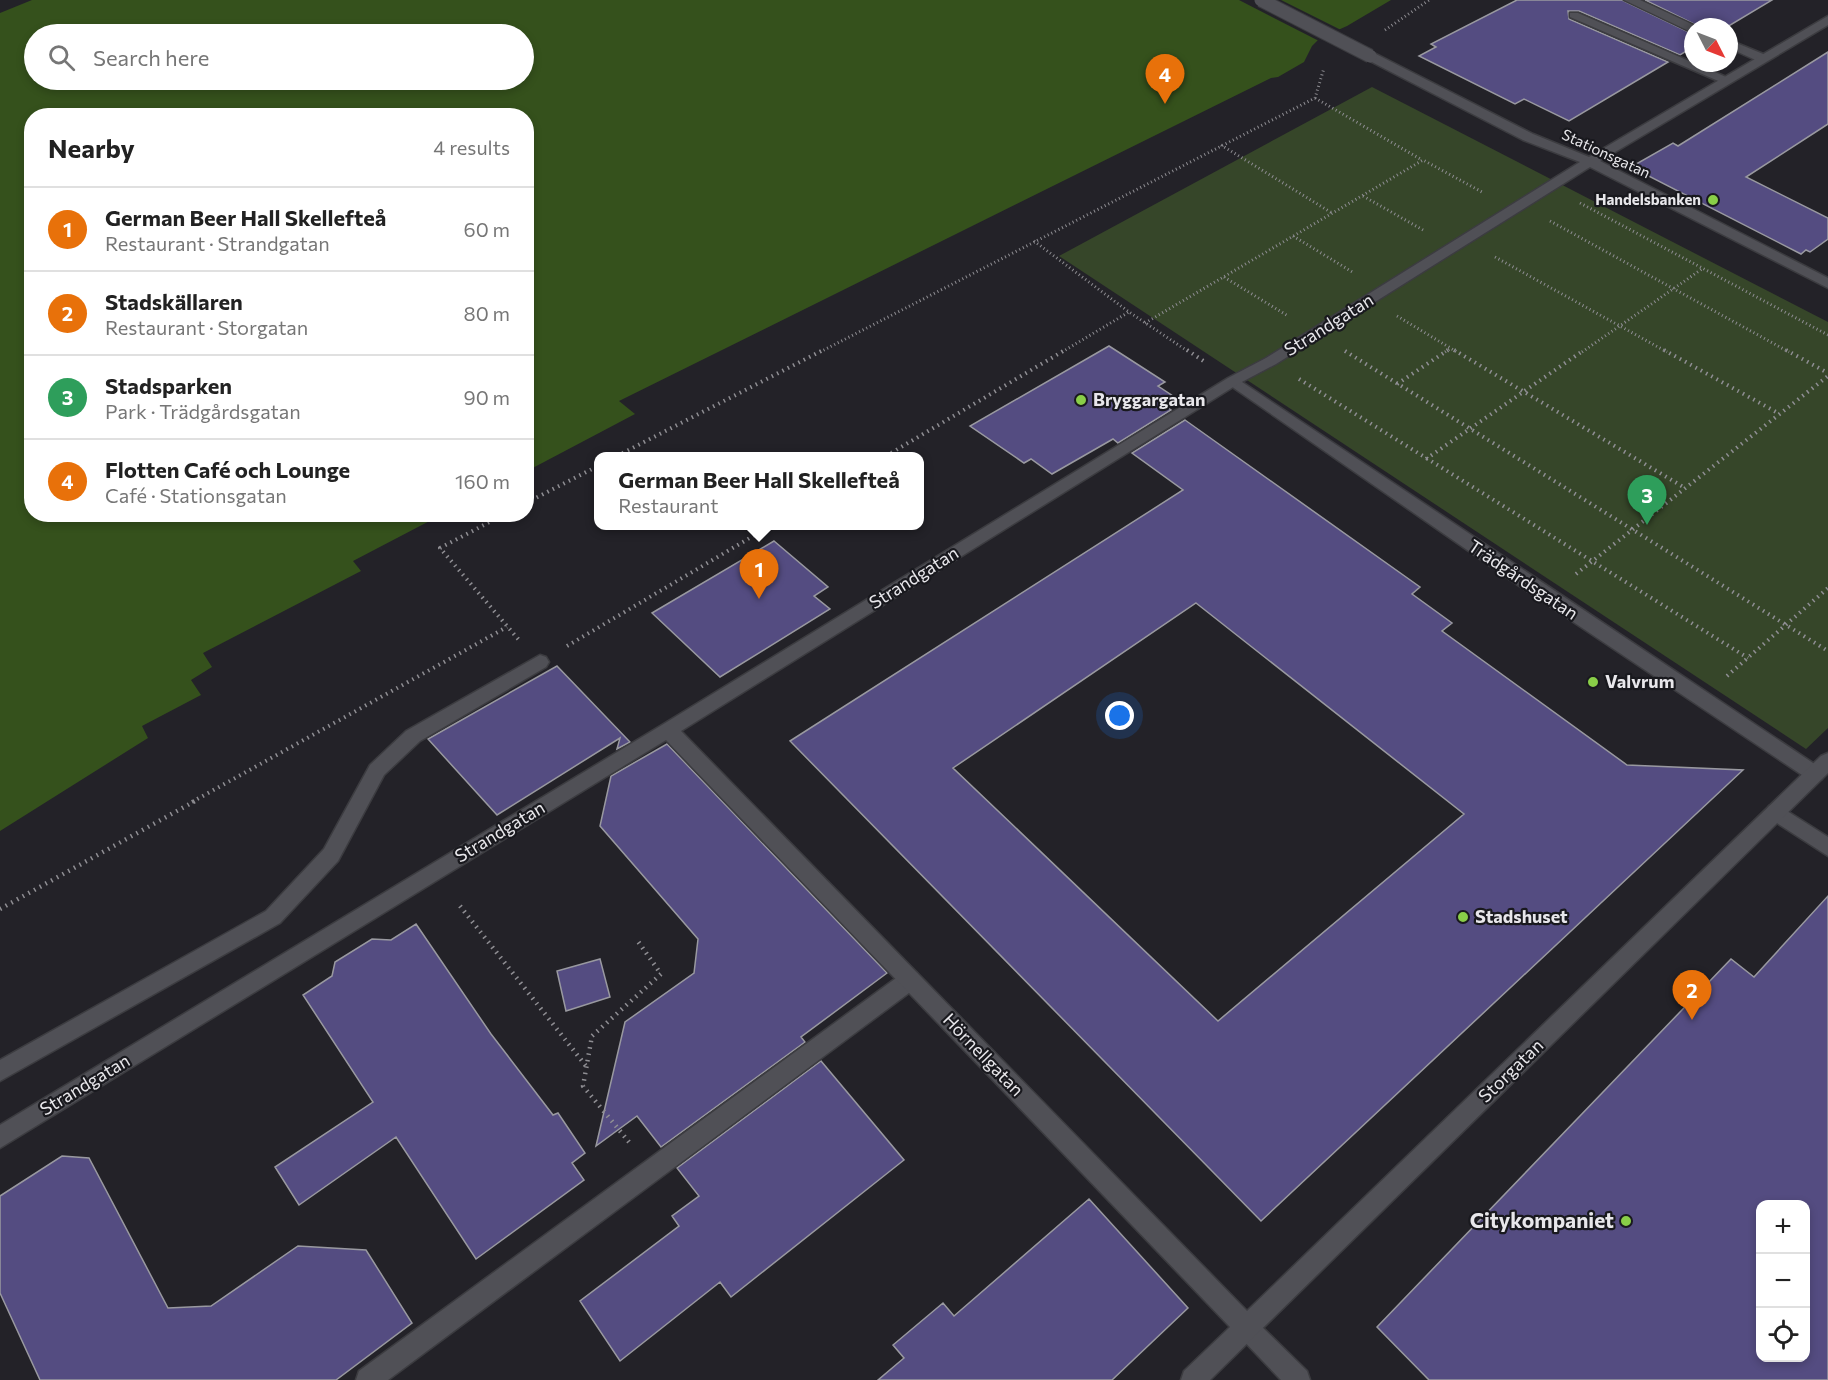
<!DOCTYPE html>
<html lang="en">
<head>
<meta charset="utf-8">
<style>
	:root { --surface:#fff; --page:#f2f2f2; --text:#222; --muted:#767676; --line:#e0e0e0; --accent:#db2777 }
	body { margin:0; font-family:Commissioner,sans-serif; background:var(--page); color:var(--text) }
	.controls { position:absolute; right:18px; bottom:18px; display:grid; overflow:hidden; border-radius:12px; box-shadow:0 3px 9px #0003 }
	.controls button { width:54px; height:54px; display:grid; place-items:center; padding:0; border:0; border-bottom:2px solid var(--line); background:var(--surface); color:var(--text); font:30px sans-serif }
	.compass { position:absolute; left:1684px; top:18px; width:54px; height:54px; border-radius:50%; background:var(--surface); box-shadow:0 3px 9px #0003; rotate:132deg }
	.you { position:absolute; left:1120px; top:716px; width:21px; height:21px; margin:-15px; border:4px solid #fff; border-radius:50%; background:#1a73e8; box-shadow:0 0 0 9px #1a73e833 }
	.badge { display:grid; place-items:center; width:39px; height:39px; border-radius:50%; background:var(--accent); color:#fff; font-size:20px; font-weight:700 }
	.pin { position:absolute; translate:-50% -50px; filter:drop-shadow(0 2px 3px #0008) }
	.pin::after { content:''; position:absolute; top:32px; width:21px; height:18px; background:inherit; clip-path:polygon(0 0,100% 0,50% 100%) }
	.popup { position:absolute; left:594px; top:452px; width:330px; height:78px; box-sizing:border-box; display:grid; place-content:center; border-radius:12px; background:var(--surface); filter:drop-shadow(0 2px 4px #0005); font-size:20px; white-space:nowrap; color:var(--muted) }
	.popup b { font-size:22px; color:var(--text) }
	.popup::after { content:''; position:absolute; left:50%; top:100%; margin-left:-12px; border:12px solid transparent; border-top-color:var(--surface) }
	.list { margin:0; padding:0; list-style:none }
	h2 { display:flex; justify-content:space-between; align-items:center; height:78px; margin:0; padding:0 24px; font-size:26px }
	h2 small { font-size:20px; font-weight:400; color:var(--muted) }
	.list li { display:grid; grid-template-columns:39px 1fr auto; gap:18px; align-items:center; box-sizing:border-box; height:84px; padding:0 24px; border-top:2px solid var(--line) }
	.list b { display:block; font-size:22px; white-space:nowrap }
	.list p { margin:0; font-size:20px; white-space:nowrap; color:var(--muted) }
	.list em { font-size:20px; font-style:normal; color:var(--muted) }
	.icon { flex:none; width:33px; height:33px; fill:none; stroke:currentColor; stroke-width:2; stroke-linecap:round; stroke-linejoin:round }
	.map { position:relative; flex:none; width:1828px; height:1380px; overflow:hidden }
	.search { position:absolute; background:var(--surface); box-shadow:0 3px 9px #0003; left:24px; top:24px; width:510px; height:66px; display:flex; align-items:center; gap:15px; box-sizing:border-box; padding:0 21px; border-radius:33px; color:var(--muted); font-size:22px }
	.panel { position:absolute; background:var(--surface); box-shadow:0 3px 9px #0003; left:24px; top:108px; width:510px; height:414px; border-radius:24px }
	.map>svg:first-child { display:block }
</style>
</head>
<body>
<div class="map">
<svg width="1828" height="1380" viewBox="0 0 1828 1380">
	<rect width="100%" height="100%" fill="#232228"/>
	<path fill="#364629" d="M 1372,87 L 1828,322 L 1828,728 L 1806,749 L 1059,256 Z"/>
	<path fill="#35511c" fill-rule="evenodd" d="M 32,0 L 1391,0 L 1347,26 L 1320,38 L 1312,46 L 1304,62 L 1278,77 L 1271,78 L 619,401 L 635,414 L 527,471 L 526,116 L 32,116 L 32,514 L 441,515 L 353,561 L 361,571 L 203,653 L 212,667 L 191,680 L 201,695 L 142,726 L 148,738 L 0,831 L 0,13 ZM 34,34 L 524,34 L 524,80 L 34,80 Z"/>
	<path fill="#232228" d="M 1239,0 L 1281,0 L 1343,31 L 1321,42 Z"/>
	<path fill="#544c81" stroke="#9999a0" stroke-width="1.5" fill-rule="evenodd" d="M 1517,0 L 1622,0 L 1693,34 L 1693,47 L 1680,55 L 1579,11 L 1568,11 L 1569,19 L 1668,62 L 1569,121 L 1524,99 L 1515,104 L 1419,56 L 1436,47 L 1431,44 Z
		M 1645,0 L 1772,0 L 1727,27 L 1700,27 Z
		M 1828,52 L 1828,124 L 1746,177 L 1828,218 L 1828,239 L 1810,252 L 1806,250 L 1801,254 L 1631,167 L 1673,143 L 1678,146 Z
		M 1109,346 L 1165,382 L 1158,386 L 1179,400 L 1167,407 L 1171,410 L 1118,443 L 1113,439 L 1052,474 L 1031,459 L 1024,463 L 970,426 Z
		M 1185,420 L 1420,587 L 1412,594 L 1452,623 L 1442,631 L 1627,765 L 1743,770 L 1261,1221 L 790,741 L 1183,490 L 1132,453 ZM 1196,603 L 1464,814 L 1218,1021 L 953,768 Z
		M 774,541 L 828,587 L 814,596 L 830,609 L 720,677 L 652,613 Z
		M 557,666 L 630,742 L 617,749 L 620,738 L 497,815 L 428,739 Z
		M 667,744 L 887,973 L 801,1037 L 805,1042 L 661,1147 L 637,1116 L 596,1146 L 625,1022 L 694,973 L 698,939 L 600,826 L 611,776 Z
		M 1828,896 L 1828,1380 L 1429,1380 L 1377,1327 L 1731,959 L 1754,977 ZM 1761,1204 L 1806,1204 L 1806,1358 L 1761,1358 Z
		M 416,924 L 491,1034 L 553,1115 L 558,1113 L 585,1153 L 572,1163 L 584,1180 L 476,1259 L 396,1137 L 299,1205 L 275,1167 L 373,1102 L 303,995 L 332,976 L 335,962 L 372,939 L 391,940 Z
		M 600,959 L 610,997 L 566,1011 L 557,971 Z
		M 821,1061 L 904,1160 L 731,1297 L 720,1282 L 620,1361 L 580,1301 L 679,1226 L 672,1216 L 699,1196 L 677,1168 Z
		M 62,1156 L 89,1158 L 168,1308 L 211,1306 L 298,1246 L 366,1250 L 412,1323 L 336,1380 L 40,1380 L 0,1293 L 0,1196 Z
		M 1089,1199 L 1188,1308 L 1112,1380 L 878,1380 L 904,1358 L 893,1345 L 943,1303 L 954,1316 Z"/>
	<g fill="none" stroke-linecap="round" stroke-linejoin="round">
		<defs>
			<path id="service" d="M 1624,0 L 1640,0 L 1698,27 L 1693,27 L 1693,32 L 1689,31 Z
				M 1570,13 L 1578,13 L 1733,80 L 1723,83 L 1570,17 Z
				M 1729,40 L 1768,56 L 1770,59 L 1760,62 L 1729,48 Z
				M 540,655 L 546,657 L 549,662 L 546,667 L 420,741 L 384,775 L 338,861 L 280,923 L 0,1081 L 0,1060 L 266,911 L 324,849 L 370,765 L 406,731 Z
				M 910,971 L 917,973 L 920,980 L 917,987 L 388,1380 L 356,1380 L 359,1371 L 903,973 Z"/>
			<path id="pedestrian" d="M 1233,376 L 1822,769 L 1824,774 L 1822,779 L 1815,782 L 1808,779 L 1509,579 L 1228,384 L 1225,381 Z
				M 1776,804 L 1828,837 L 1828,856 L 1769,818 L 1766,812 L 1769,806 Z
				M 1247,1316 L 1255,1320 L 1307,1371 L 1310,1380 L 1281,1380 L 1239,1336 L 1235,1328 L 1239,1320 Z"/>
			<path id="minor" d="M 1828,16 L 1828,25 L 1600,161 L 1828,278 L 1828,288 L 1590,167 L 1276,364 L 1238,384 L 681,731 L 1247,1311 L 1821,756 L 1828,753 L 1828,773 L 1210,1380 L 1181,1380 L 1184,1371 L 1230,1327 L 666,740 L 0,1148 L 0,1125 L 662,725 L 1228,378 L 1266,358 L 1580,162 L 1523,140 L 1366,59 L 1366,53 L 1374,53 L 1533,134 L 1589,157 Z"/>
		</defs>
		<use href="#service" stroke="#3c3c40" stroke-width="3"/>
		<use href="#pedestrian" stroke="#3c3c40" stroke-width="3"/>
		<use href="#minor" stroke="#3c3c40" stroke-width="3"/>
		<path stroke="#8f8e93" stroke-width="3" stroke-dasharray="1 3" stroke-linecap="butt" d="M 1385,30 L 1429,0
			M 1315,98 L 1422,160
			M 1221,145 L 1332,213
			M 1363,196 L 1423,230
			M 1580,203 L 1828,335
			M 1550,221 L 1789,352
			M 1293,236 L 1354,273
			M 1034,241 L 1129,312 L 1189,352
			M 1495,257 L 1667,352
			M 1224,277 L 1288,316
			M 1397,316 L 1457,352
			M 1145,323 L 1423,160 L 1482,192
			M 820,352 L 1315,98 L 1324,68
			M 1062,352 L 1129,312
			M 1445,352 L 1451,348
			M 1582,352 L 1702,269"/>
		<path stroke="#8f8e93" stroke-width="4" stroke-dasharray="1.5 4.5" stroke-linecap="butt" d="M 1187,350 L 1205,362
			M 1454,350 L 1685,488
			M 1664,350 L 1778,413
			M 1786,350 L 1828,373
			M 1345,351 L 1828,651
			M 1299,379 L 1748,658
			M 1397,384 L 1448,350
			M 617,456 L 823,350
			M 886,456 L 1065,350
			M 1426,459 L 1584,350
			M 526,503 L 598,466
			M 505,514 L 440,548 L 519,640
			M 1576,574 L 1828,376
			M 567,646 L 770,526
			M 1727,676 L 1828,588
			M 192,802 L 507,627"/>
		<path stroke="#8f8e93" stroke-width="4.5" stroke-dasharray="1.5 5" stroke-linecap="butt" d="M 460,906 L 586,1066
			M 0,909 L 195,801
			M 629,1142 L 583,1086 L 592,1036 L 661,974 L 637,940"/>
		<use href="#service" fill="#505056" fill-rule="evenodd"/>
		<use href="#pedestrian" fill="#505056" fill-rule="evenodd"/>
		<use href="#minor" fill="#505056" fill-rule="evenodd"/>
		<defs>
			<path id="minor-bridge" d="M 1261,0 L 1370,56"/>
		</defs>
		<use href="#minor-bridge" stroke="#3c3c40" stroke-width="15" stroke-linecap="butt"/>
		<use href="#minor-bridge" stroke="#505056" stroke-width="13"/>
	</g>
	<g fill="#89ce48" stroke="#19191e" stroke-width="2">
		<circle cx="1713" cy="200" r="6"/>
		<circle cx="1081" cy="400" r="6"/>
		<circle cx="1593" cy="682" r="6"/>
		<circle cx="1463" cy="917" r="6"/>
		<circle cx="1626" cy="1221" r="6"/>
	</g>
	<g text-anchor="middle" stroke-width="4.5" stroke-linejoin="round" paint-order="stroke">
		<g font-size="15" fill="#e8e7eb" stroke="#19191e">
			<text transform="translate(1606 154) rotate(25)" y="5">Stationsgatan</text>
		</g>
		<g font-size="15" font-weight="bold" fill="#e8e7eb" stroke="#19191e" text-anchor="end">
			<text x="1701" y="205">Handelsbanken</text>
		</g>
		<g font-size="18" fill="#e8e7eb" stroke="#19191e">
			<text transform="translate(1329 325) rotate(-32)" y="6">Strandgatan</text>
			<text transform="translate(914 578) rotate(-32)" y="6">Strandgatan</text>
			<text transform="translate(1523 580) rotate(34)" y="6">Trädgårdsgatan</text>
			<text transform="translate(500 832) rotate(-31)" y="6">Strandgatan</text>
			<text transform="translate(983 1055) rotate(46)" y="6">Hörnellgatan</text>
			<text transform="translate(1511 1071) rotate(-44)" y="6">Storgatan</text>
			<text transform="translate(85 1085) rotate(-31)" y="6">Strandgatan</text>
		</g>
		<g font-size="18" font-weight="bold" fill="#e8e7eb" stroke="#19191e" text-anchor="start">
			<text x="1093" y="406">Bryggargatan</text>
			<text x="1605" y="688">Valvrum</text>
			<text x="1475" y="923">Stadshuset</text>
		</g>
		<g font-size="21" font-weight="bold" fill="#e8e7eb" stroke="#19191e" text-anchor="end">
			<text x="1614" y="1228">Citykompaniet</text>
		</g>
	</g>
</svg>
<div class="controls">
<button>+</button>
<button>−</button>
<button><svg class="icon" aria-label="locate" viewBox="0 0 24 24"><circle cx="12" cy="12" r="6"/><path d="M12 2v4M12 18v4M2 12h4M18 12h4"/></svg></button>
</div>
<svg class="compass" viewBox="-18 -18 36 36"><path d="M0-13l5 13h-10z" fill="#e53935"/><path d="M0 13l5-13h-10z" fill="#767676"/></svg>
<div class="you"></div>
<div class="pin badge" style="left:759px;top:599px;background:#e8710a">1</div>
<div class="popup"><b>German Beer Hall Skellefteå</b>Restaurant</div>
<div class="pin badge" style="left:1692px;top:1020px;background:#e8710a">2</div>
<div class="pin badge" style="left:1647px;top:525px;background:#2e9e5b">3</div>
<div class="pin badge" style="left:1165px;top:104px;background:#e8710a">4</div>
<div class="search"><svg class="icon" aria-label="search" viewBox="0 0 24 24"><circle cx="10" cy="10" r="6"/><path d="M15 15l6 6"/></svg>Search here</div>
<section class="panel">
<h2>Nearby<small>4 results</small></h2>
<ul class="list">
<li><span class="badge" style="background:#e8710a">1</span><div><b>German Beer Hall Skellefteå</b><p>Restaurant · Strandgatan</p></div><em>60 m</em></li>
<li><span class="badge" style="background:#e8710a">2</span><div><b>Stadskällaren</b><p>Restaurant · Storgatan</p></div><em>80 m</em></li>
<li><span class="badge" style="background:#2e9e5b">3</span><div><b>Stadsparken</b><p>Park · Trädgårdsgatan</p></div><em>90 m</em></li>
<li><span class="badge" style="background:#e8710a">4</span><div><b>Flotten Café och Lounge</b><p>Café · Stationsgatan</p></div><em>160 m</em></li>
</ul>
</section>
</div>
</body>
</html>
